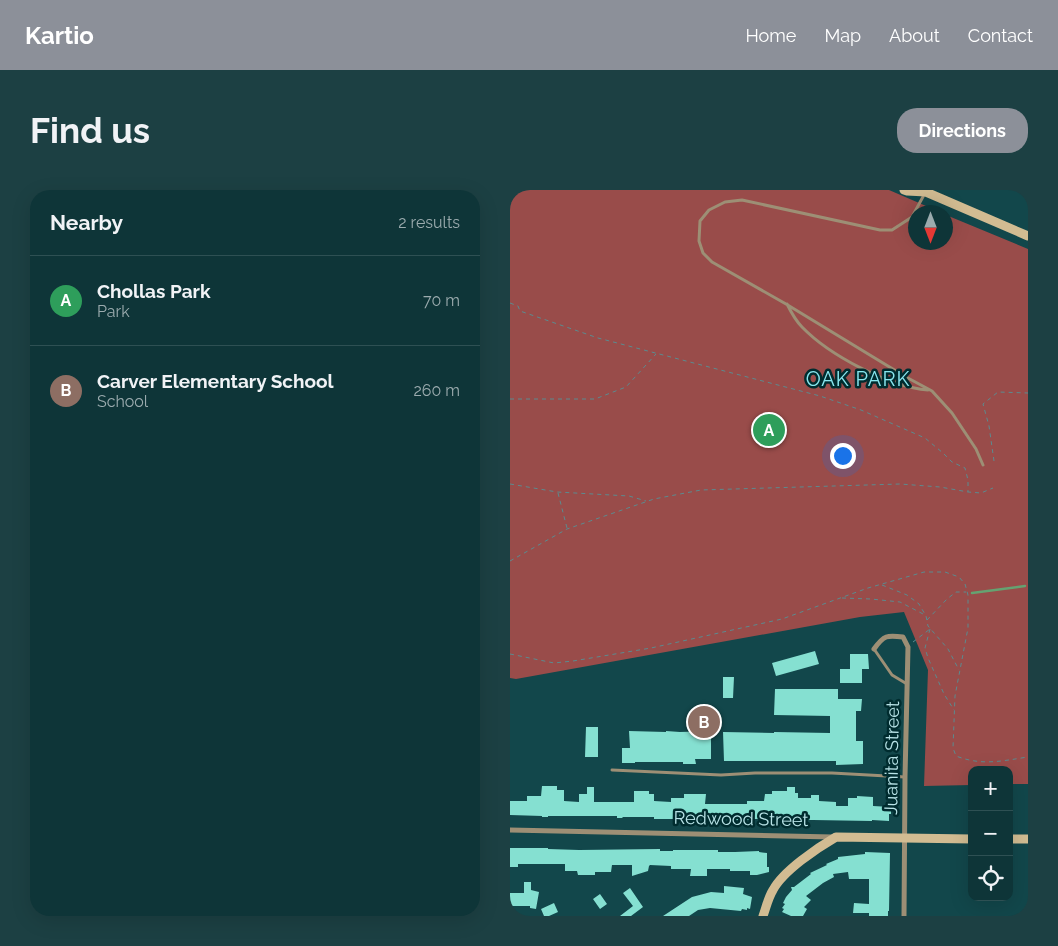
<!DOCTYPE html>
<html lang="en">
<head>
<meta charset="utf-8">
<style>
	:root { --surface:#0e3538; --page:#1c4043; --text:#f1f3f6; --muted:#9babae; --line:#2e5053; --accent:#8c9099 }
	body { margin:0; font-family:Raleway,sans-serif; background:var(--page); color:var(--text) }
	.controls { position:absolute; right:15px; bottom:15px; display:grid; overflow:hidden; border-radius:10px; box-shadow:0 5px 20px #0002 }
	.controls button { width:45px; height:45px; display:grid; place-items:center; padding:0; border:0; border-bottom:1px solid var(--line); background:var(--surface); color:var(--text); font:25px sans-serif }
	.compass { position:absolute; left:398px; top:15px; width:45px; height:45px; border-radius:50%; background:var(--surface); box-shadow:0 5px 20px #0002; rotate:180deg }
	.you { position:absolute; left:332px; top:265px; width:18px; height:18px; margin:-12px; border:4px solid #fff; border-radius:50%; background:#1a73e8; box-shadow:0 0 0 8px #1a73e833 }
	.badge { display:grid; place-items:center; width:32px; height:32px; border-radius:50%; background:var(--accent); color:#fff; font-size:16px; font-weight:700 }
	.pin { position:absolute; translate:-50% -50%; border:2px solid #fff; box-shadow:0 1px 5px #0006 }
	.list { margin:0; padding:0; list-style:none }
	h2 { display:flex; justify-content:space-between; align-items:center; height:65px; margin:0; padding:0 20px; font-size:21px }
	h2 small { font-size:16px; font-weight:400; color:var(--muted) }
	.list li { display:grid; grid-template-columns:32px 1fr auto; gap:15px; align-items:center; box-sizing:border-box; height:90px; padding:0 20px; border-top:1px solid var(--line) }
	.list b { display:block; font-size:19px; white-space:nowrap }
	.list p { margin:0; font-size:16px; white-space:nowrap; color:var(--muted) }
	.list em { font-size:16px; font-style:normal; color:var(--muted) }
	.icon { flex:none; width:28px; height:28px; fill:none; stroke:currentColor; stroke-width:2; stroke-linecap:round; stroke-linejoin:round }
	.map { position:relative; flex:none; width:518px; height:726px; overflow:hidden; border-radius:20px }
	header { display:flex; align-items:center; gap:30px; box-sizing:border-box; height:70px; padding:0 25px; background:var(--accent); color:#fff }
	header strong { font-size:24px }
	nav { display:flex; gap:28px; margin-inline-start:auto; font-size:18px }
	.intro { display:flex; align-items:center; justify-content:space-between; box-sizing:border-box; height:120px; padding:0 30px }
	h1 { margin:0; font-size:35px }
	.button { padding:12px 22px; border-radius:20px; background:var(--accent); color:#fff; font-size:18px; font-weight:700 }
	main { display:flex; gap:30px; padding:0 30px }
	aside { flex:1; background:var(--surface); border-radius:20px; box-shadow:0 5px 20px #0002 }
	.map>svg:first-child { display:block }
</style>
</head>
<body>
<header>
<strong>Kartio</strong>
<nav><a>Home</a><a>Map</a><a>About</a><a>Contact</a></nav>
</header>
<div class="intro"><h1>Find us</h1><a class="button">Directions</a></div>
<main>
<aside>
<h2>Nearby<small>2 results</small></h2>
<ul class="list">
<li><span class="badge" style="background:#2e9e5b">A</span><div><b>Chollas Park</b><p>Park</p></div><em>70 m</em></li>
<li><span class="badge" style="background:#8d6e63">B</span><div><b>Carver Elementary School</b><p>School</p></div><em>260 m</em></li>
</ul>
</aside>
<div class="map">
<svg width="518" height="726" viewBox="0 0 518 726">
	<rect width="100%" height="100%" fill="#12474b"/>
	<path fill="#994c4a" d="M 0,0 L 379,0 L 430,22 L 406,22 L 406,52 L 436,52 L 436,25 L 518,59 L 518,594 L 499,594 L 499,580 L 462,580 L 462,595 L 414,596 L 418,480 L 394,422 L 350,427 L 6,489 L 0,488 Z"/>
	<g fill="none" stroke-linecap="round" stroke-linejoin="round">
		<path stroke="#65a271" stroke-width="2.5" d="M 462,403 L 515,396"/>
	</g>
	<path fill="#85e0d1" d="M 305,461 L 309,474 L 266,486 L 262,473 Z
		M 340,464 L 358,464 L 359,479 L 352,479 L 352,493 L 330,493 L 330,479 L 340,479 Z
		M 213,487 L 224,487 L 223,508 L 213,508 Z
		M 265,499 L 328,499 L 328,509 L 352,509 L 351,521 L 346,521 L 346,551 L 353,551 L 353,574 L 326,575 L 326,571 L 214,571 L 213,542 L 264,543 L 264,542 L 320,543 L 320,526 L 264,525 Z
		M 76,537 L 88,537 L 88,567 L 75,567 Z
		M 119,541 L 156,542 L 156,541 L 170,542 L 201,541 L 201,569 L 185,569 L 186,574 L 173,574 L 173,572 L 125,572 L 125,573 L 112,573 L 112,558 L 120,558 Z
		M 32,596 L 47,596 L 47,600 L 54,600 L 54,611 L 69,612 L 69,604 L 77,604 L 77,597 L 84,597 L 84,612 L 124,612 L 124,601 L 139,601 L 139,604 L 144,604 L 144,611 L 161,612 L 161,608 L 174,608 L 174,604 L 196,604 L 195,614 L 237,614 L 237,611 L 254,611 L 255,604 L 262,604 L 262,601 L 277,601 L 277,597 L 285,597 L 285,603 L 288,603 L 288,608 L 301,608 L 301,605 L 309,605 L 309,611 L 326,612 L 326,616 L 338,616 L 338,608 L 347,608 L 347,606 L 363,607 L 363,616 L 381,617 L 381,624 L 379,624 L 379,631 L 362,630 L 362,631 L 303,630 L 288,630 L 288,631 L 263,630 L 263,629 L 243,629 L 243,630 L 219,630 L 219,628 L 168,628 L 168,629 L 144,629 L 144,627 L 113,627 L 112,628 L 107,628 L 107,626 L 38,626 L 38,627 L 32,627 L 32,626 L 0,625 L 0,611 L 17,611 L 17,606 L 31,606 Z
		M 0,658 L 38,658 L 38,659 L 69,660 L 150,659 L 150,661 L 163,661 L 163,660 L 208,660 L 208,662 L 225,662 L 249,661 L 249,662 L 257,663 L 257,677 L 259,677 L 259,682 L 247,685 L 240,685 L 240,681 L 220,681 L 220,679 L 197,679 L 197,686 L 180,686 L 181,679 L 161,679 L 161,676 L 140,675 L 139,676 L 138,681 L 122,686 L 122,675 L 102,675 L 101,682 L 85,682 L 85,685 L 68,685 L 67,681 L 55,681 L 55,674 L 8,674 L 8,677 L 0,677 Z
		M 355,662 L 380,663 L 379,721 L 378,721 L 378,726 L 359,726 L 359,723 L 343,723 L 344,713 L 359,714 L 359,689 L 339,689 L 338,682 L 323,684 L 324,687 L 313,693 L 296,706 L 301,710 L 294,717 L 297,719 L 293,726 L 281,726 L 272,722 L 274,719 L 272,718 L 275,714 L 273,713 L 276,707 L 282,700 L 281,697 L 284,697 L 301,684 L 300,683 L 317,675 L 316,674 L 328,669 L 328,667 L 355,664 Z
		M 14,692 L 21,692 L 21,700 L 29,702 L 26,719 L 20,718 L 20,716 L 0,716 L 0,703 L 14,703 Z
		M 214,696 L 234,698 L 233,704 L 242,707 L 240,719 L 237,718 L 237,720 L 232,719 L 231,721 L 200,718 L 188,720 L 179,726 L 153,726 L 182,707 L 201,702 L 214,703 Z
		M 120,698 L 133,717 L 121,726 L 110,726 L 123,716 L 113,703 Z
		M 90,704 L 97,714 L 90,719 L 83,709 Z
		M 44,713 L 48,722 L 39,726 L 34,726 L 31,719 Z"/>
	<g fill="none" stroke-linecap="round" stroke-linejoin="round">
		<path stroke="#5b8b8f" stroke-width="1" stroke-dasharray="4 4" stroke-linecap="butt" d="M 0,113 L 8,116 L 10,121 L 88,148 L 310,206 L 351,220 L 415,248 L 433,263 L 442,272 L 455,278 L 458,290 L 458,302
			M 0,209 L 85,209 L 116,197 L 146,164
			M 484,271 L 479,236 L 473,214 L 488,202 L 518,203
			M 0,294 L 47,302 L 119,306 L 136,311
			M 48,303 L 57,338
			M 0,371 L 57,339 L 144,309 L 191,300 L 390,294 L 430,297 L 458,302 L 471,303 L 483,298
			M 372,395 L 397,405 L 409,414 L 416,426 L 418,436 L 438,459 L 449,480
			M 332,408 L 361,409 L 390,412 L 415,425
			M 417,430 L 437,409 L 446,402 L 456,402
			M 420,439 L 415,458 L 418,468 L 434,504 L 444,520
			M 403,452 L 420,439
			M 0,464 L 44,473 L 63,471 L 141,458 L 272,429 L 358,398 L 414,382 L 435,382 L 449,387 L 455,394 L 458,405 L 458,438 L 445,506 L 443,558 L 446,566 C 472,576 491,571 518,567"/>
		<path stroke="#9d8f75" stroke-width="3" d="M 415,3 L 402,27 L 382,40 L 370,40 L 232,10 L 215,12 L 199,20 L 190,31 L 189,51 L 193,63 L 202,72 L 276,114 L 396,187 L 422,201 L 442,223 L 466,259 L 473,275
			M 277,114 C 281,122 285,130 292,137 C 319,165 379,197 418,200
			M 364,459 L 382,485 L 397,494
			M 102,580 L 211,585 L 245,583 L 322,583 L 395,587"/>
		<path stroke="#9d8f75" stroke-width="5" d="M 364,459 C 374,445 377,445 393,447 L 398,457 L 395,587 L 394,726
			M 0,640 L 323,647"/>
		<path stroke="#d2bc92" stroke-width="9" d="M 394,0 L 397,1 L 416,2 L 518,46
			M 499,649 L 518,649
			M 253,726 C 256,718 258,708 263,700 C 273,681 307,658 326,647 L 462,649"/>
	</g>
	<g text-anchor="middle" stroke-width="5" stroke-linejoin="round" paint-order="stroke">
		<g font-size="18" fill="#b8e3e7" stroke="#002c2f">
			<text transform="translate(382 568) rotate(-89)" y="6">Juanita Street</text>
			<text transform="translate(231 629) rotate(1)" y="6">Redwood Street</text>
		</g>
		<g font-size="20" letter-spacing="1" fill="#89e7ef" stroke="#002c2f">
			<text x="348" y="196">OAK PARK</text>
		</g>
	</g>
</svg>
<div class="controls">
<button>+</button>
<button>−</button>
<button><svg class="icon" aria-label="locate" viewBox="0 0 24 24"><circle cx="12" cy="12" r="6"/><path d="M12 2v4M12 18v4M2 12h4M18 12h4"/></svg></button>
</div>
<svg class="compass" viewBox="-18 -18 36 36"><path d="M0-13l5 13h-10z" fill="#e53935"/><path d="M0 13l5-13h-10z" fill="#9babae"/></svg>
<div class="you"></div>
<div class="pin badge" style="left:259px;top:240px;background:#2e9e5b">A</div>
<div class="pin badge" style="left:194px;top:532px;background:#8d6e63">B</div>
</div>
</main>
</body>
</html>
